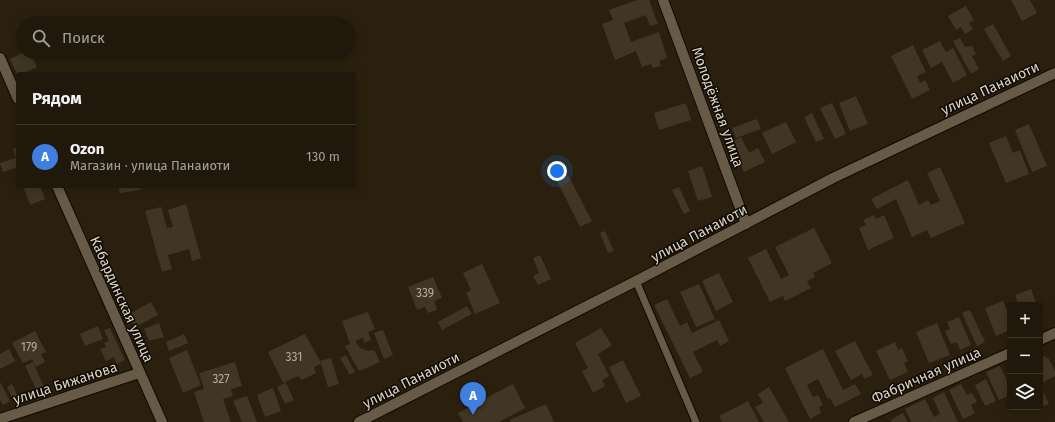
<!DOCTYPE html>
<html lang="ru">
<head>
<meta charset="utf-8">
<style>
	:root { --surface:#20180a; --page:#2d2518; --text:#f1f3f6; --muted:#a2a09c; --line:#3d372b; --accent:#8c9099 }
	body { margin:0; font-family:"Fira Sans",sans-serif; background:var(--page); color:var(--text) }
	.controls { position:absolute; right:12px; bottom:12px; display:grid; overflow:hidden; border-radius:4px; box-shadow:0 2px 10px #0003 }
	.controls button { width:36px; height:36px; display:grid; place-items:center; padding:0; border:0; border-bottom:1px solid var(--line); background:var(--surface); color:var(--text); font:20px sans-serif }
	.you { position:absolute; left:557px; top:171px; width:14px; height:14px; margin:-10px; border:3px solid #fff; border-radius:50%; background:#1a73e8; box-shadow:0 0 0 6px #1a73e833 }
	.badge { display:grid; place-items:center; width:26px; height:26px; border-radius:50%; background:var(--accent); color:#fff; font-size:13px; font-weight:700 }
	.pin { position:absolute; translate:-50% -33px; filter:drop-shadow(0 1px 2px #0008) }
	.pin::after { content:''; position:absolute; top:21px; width:14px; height:12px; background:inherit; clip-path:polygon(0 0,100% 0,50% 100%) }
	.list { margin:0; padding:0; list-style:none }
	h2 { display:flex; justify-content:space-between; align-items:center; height:52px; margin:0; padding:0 16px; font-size:17px }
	h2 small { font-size:13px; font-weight:400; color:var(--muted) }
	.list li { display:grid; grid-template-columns:26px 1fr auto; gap:12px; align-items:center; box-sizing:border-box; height:64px; padding:0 16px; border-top:1px solid var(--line) }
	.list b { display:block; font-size:15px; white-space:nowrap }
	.list p { margin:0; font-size:13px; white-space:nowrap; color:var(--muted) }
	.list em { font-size:13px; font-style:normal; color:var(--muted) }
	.icon { flex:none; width:22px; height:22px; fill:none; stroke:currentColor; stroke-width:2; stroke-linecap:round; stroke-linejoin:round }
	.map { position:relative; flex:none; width:1055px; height:422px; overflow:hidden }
	.search { position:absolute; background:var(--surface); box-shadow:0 2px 10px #0003; left:16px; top:16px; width:340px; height:44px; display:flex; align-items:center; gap:10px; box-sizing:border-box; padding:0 14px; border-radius:22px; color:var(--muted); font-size:15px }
	.panel { position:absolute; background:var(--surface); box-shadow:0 2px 10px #0003; left:16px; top:72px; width:340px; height:116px; border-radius:4px }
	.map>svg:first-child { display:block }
</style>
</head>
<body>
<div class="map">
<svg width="1055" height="422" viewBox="0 0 1055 422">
	<rect width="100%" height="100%" fill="#2a200d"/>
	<path fill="#413623" d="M 637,0 L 649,0 L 658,24 L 650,26 L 646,15 L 624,23 L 631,42 L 659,32 L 667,58 L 659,61 L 661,66 L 653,68 L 651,64 L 642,67 L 636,51 L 615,60 L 602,24 L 613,20 L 609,10 Z
		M 1011,0 L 1030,0 L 1037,13 L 1022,21 Z
		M 966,6 L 974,20 L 969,23 L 973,29 L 965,34 L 961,27 L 956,30 L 948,16 Z
		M 993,24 L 1011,56 L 1003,61 L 984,29 Z
		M 960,38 L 965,47 L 972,46 L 976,54 L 972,56 L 979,69 L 971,74 L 953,41 Z
		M 940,41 L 946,52 L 953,48 L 967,75 L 953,83 L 942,62 L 931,68 L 922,50 Z
		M 913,45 L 926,72 L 917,76 L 920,83 L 925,80 L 930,90 L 912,99 L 891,56 Z
		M 22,53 L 30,53 L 37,67 L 21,74 L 17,74 L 10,59 Z
		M 856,96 L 868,124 L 850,131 L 839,103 Z
		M 686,103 L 691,120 L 659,130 L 654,113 Z
		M 832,103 L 846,134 L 835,139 L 820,108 Z
		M 812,113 L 824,139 L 816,142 L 804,117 Z
		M 757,119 L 761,129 L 736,138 L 732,128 Z
		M 786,122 L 796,142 L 772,154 L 762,133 Z
		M 1029,124 L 1047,166 L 1032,172 L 1015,130 Z
		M 1006,136 L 1013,153 L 1020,150 L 1029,174 L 1006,183 L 989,143 Z
		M 741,137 L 749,153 L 758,148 L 765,162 L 744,172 L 730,142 Z
		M 18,147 L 18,167 L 3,172 L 0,163 L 16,158 L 13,149 Z
		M 702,166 L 712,197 L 698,201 L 688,171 Z
		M 940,167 L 965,223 L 931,238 L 927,230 L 912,237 L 896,199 L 877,209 L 871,199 L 908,180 L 919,205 L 928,200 L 931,205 L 940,201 L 927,173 Z
		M 568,175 L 592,221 L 580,227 L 557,181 Z
		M 23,186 L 40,186 L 45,199 L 30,205 Z
		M 118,186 L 140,186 L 141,190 L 120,193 Z
		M 679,187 L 690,211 L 684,214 L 672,190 Z
		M 186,204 L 201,258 L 192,261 L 189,249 L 168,255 L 172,269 L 162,272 L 145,211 L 161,207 L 167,228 L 173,227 L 168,210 Z
		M 874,215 L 876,219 L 884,215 L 894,238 L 868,250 L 859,228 L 866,225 L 863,220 Z
		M 814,228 L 832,263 L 813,273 L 815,277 L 807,281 L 811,288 L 785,301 L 783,296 L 770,302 L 748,258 L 766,249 L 781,279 L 789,275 L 775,247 Z
		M 605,231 L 614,251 L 608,253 L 600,233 Z
		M 540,255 L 551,279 L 538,285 L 533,276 L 539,273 L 533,258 Z
		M 482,264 L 500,303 L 475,314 L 466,293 L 471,290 L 463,273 Z
		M 719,273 L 733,302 L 716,311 L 702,281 Z
		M 433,277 L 442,298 L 434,301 L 437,310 L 428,313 L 425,307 L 417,310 L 408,287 Z
		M 699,284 L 715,319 L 696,327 L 680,292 Z
		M 1031,289 L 1037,305 L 1014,305 L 1018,303 L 1015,295 Z
		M 667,299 L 680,326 L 687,322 L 692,333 L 719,320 L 729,341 L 720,346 L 717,340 L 693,352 L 703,372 L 690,378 L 654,305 Z
		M 1003,301 L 1010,318 L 1010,330 L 996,336 L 985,308 Z
		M 151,302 L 158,315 L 135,327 L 128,315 Z
		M 467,306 L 472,314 L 442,330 L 438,322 Z
		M 970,310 L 985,342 L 977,346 L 962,313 Z
		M 368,312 L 375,329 L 368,332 L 371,340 L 364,343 L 363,338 L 355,341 L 360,348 L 368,351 L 374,350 L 380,362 L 359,371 L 345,346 L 350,344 L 342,321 Z
		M 959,317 L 971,345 L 960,350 L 957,342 L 951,344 L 945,331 L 950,329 L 947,322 Z
		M 159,323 L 164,337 L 149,341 L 144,329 Z
		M 937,323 L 950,355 L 929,363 L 916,332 Z
		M 98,326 L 103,339 L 85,346 L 80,334 Z
		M 110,328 L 125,360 L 117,364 L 114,357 L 106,361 L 100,349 L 106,347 L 104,343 L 109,341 L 104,330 Z
		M 601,328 L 612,345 L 598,354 L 609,376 L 602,380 L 605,386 L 593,393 L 582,371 L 588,368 L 575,343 Z
		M 383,330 L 393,355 L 384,359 L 374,333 Z
		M 35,331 L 46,352 L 41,354 L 45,362 L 36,367 L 32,359 L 23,363 L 12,343 Z
		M 184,334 L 188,343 L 169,351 L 166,342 Z
		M 305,334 L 320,361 L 320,364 L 314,367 L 316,373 L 302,380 L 298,376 L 283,383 L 268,352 Z
		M 855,341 L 873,375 L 864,379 L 862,374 L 851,380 L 835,351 Z
		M 895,342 L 898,350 L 902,348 L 908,361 L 904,363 L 908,372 L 890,380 L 876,351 Z
		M 9,349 L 15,361 L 0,369 L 0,354 Z
		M 823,349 L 843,390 L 855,384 L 861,394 L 835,407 L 830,398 L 828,399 L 818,379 L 807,385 L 813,397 L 818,395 L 823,405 L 819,407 L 821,413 L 810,419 L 785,368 Z
		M 187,350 L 201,385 L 183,393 L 169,358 Z
		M 1040,354 L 1049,359 L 1055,371 L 1055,376 L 1040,384 Z
		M 346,355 L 355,372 L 350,375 L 340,358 Z
		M 331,358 L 339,384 L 328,387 L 320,361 Z
		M 623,360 L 641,396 L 626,403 L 609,367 Z
		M 33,362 L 46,392 L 39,395 L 25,366 Z
		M 235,362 L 242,386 L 231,389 L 233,396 L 223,399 L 231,422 L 204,422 L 194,392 L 204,389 L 199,373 Z
		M 1000,366 L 1010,387 L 1010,395 L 999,400 L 986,372 Z
		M 986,379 L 996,401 L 985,406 L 975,385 Z
		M 0,382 L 10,401 L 3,405 L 0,400 Z
		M 286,383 L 294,400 L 285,404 L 277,387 Z
		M 12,384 L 20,401 L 15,403 L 7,387 Z
		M 513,384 L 525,408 L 499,422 L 463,422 L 458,413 Z
		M 961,384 L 967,395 L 972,393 L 977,402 L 971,405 L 975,413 L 963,419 L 949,390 Z
		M 1040,384 L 1049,404 L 1040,407 Z
		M 769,387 L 789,422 L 764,422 L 755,407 L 763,403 L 758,394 Z
		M 273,388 L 281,411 L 265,417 L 257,395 Z
		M 944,392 L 958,422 L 911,422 L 905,409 L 925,399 L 934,417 L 940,414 L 933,398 Z
		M 247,396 L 257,422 L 242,422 L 233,401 Z
		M 748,401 L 759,422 L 722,422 L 719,416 Z
		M 546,404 L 554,422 L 511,422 L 510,420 Z
		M 903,413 L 908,422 L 892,422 L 891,420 Z"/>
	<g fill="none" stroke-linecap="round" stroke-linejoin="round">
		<defs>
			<path id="lane" d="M 636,281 L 696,422"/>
			<path id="street" d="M 663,0 L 746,224
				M 0,58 L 18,99
				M 57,186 L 162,422
				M 1040,340 L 1055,333
				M 0,419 L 139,373
				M 854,422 L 1010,353"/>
			<path id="secondary" d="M 359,422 L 636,281 L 833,178 L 1055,73"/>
		</defs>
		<use href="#lane" stroke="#130900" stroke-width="9"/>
		<use href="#street" stroke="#130900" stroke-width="12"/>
		<use href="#secondary" stroke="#130900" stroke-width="12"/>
		<use href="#lane" stroke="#675b47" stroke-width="7"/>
		<use href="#street" stroke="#675b47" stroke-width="10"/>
		<use href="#secondary" stroke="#675b47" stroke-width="10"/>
	</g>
	<g text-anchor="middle" stroke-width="3" stroke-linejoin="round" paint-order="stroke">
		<g font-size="12" fill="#b4ac9e">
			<text x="425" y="297">339</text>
			<text x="29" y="351">179</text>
			<text x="294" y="361">331</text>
			<text x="221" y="383">327</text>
		</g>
		<g font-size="14" fill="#dad3c7" stroke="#0f0a04">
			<text transform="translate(990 88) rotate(-25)" y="5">улица Панаиоти</text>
			<text transform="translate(718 107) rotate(70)" y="5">Молодёжная улица</text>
			<text transform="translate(699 233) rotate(-28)" y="5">улица Панаиоти</text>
			<text transform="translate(122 299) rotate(66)" y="5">Кабардинская улица</text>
			<text transform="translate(926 375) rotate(-24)" y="5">Фабричная улица</text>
			<text transform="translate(411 380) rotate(-27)" y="5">улица Панаиоти</text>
			<text transform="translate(65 383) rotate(-18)" y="5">улица Бижанова</text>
		</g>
	</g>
</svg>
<div class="controls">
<button>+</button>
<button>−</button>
<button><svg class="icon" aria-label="layers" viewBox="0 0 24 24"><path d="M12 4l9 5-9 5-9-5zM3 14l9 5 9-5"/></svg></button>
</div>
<div class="you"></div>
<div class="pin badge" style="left:473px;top:415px;background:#3f7fe0">A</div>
<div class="search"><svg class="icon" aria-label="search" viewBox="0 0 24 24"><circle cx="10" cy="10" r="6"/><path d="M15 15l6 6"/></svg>Поиск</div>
<section class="panel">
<h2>Рядом<small></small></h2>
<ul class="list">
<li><span class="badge" style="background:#3f7fe0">A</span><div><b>Ozon</b><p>Магазин · улица Панаиоти</p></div><em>130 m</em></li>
</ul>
</section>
</div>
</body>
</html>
